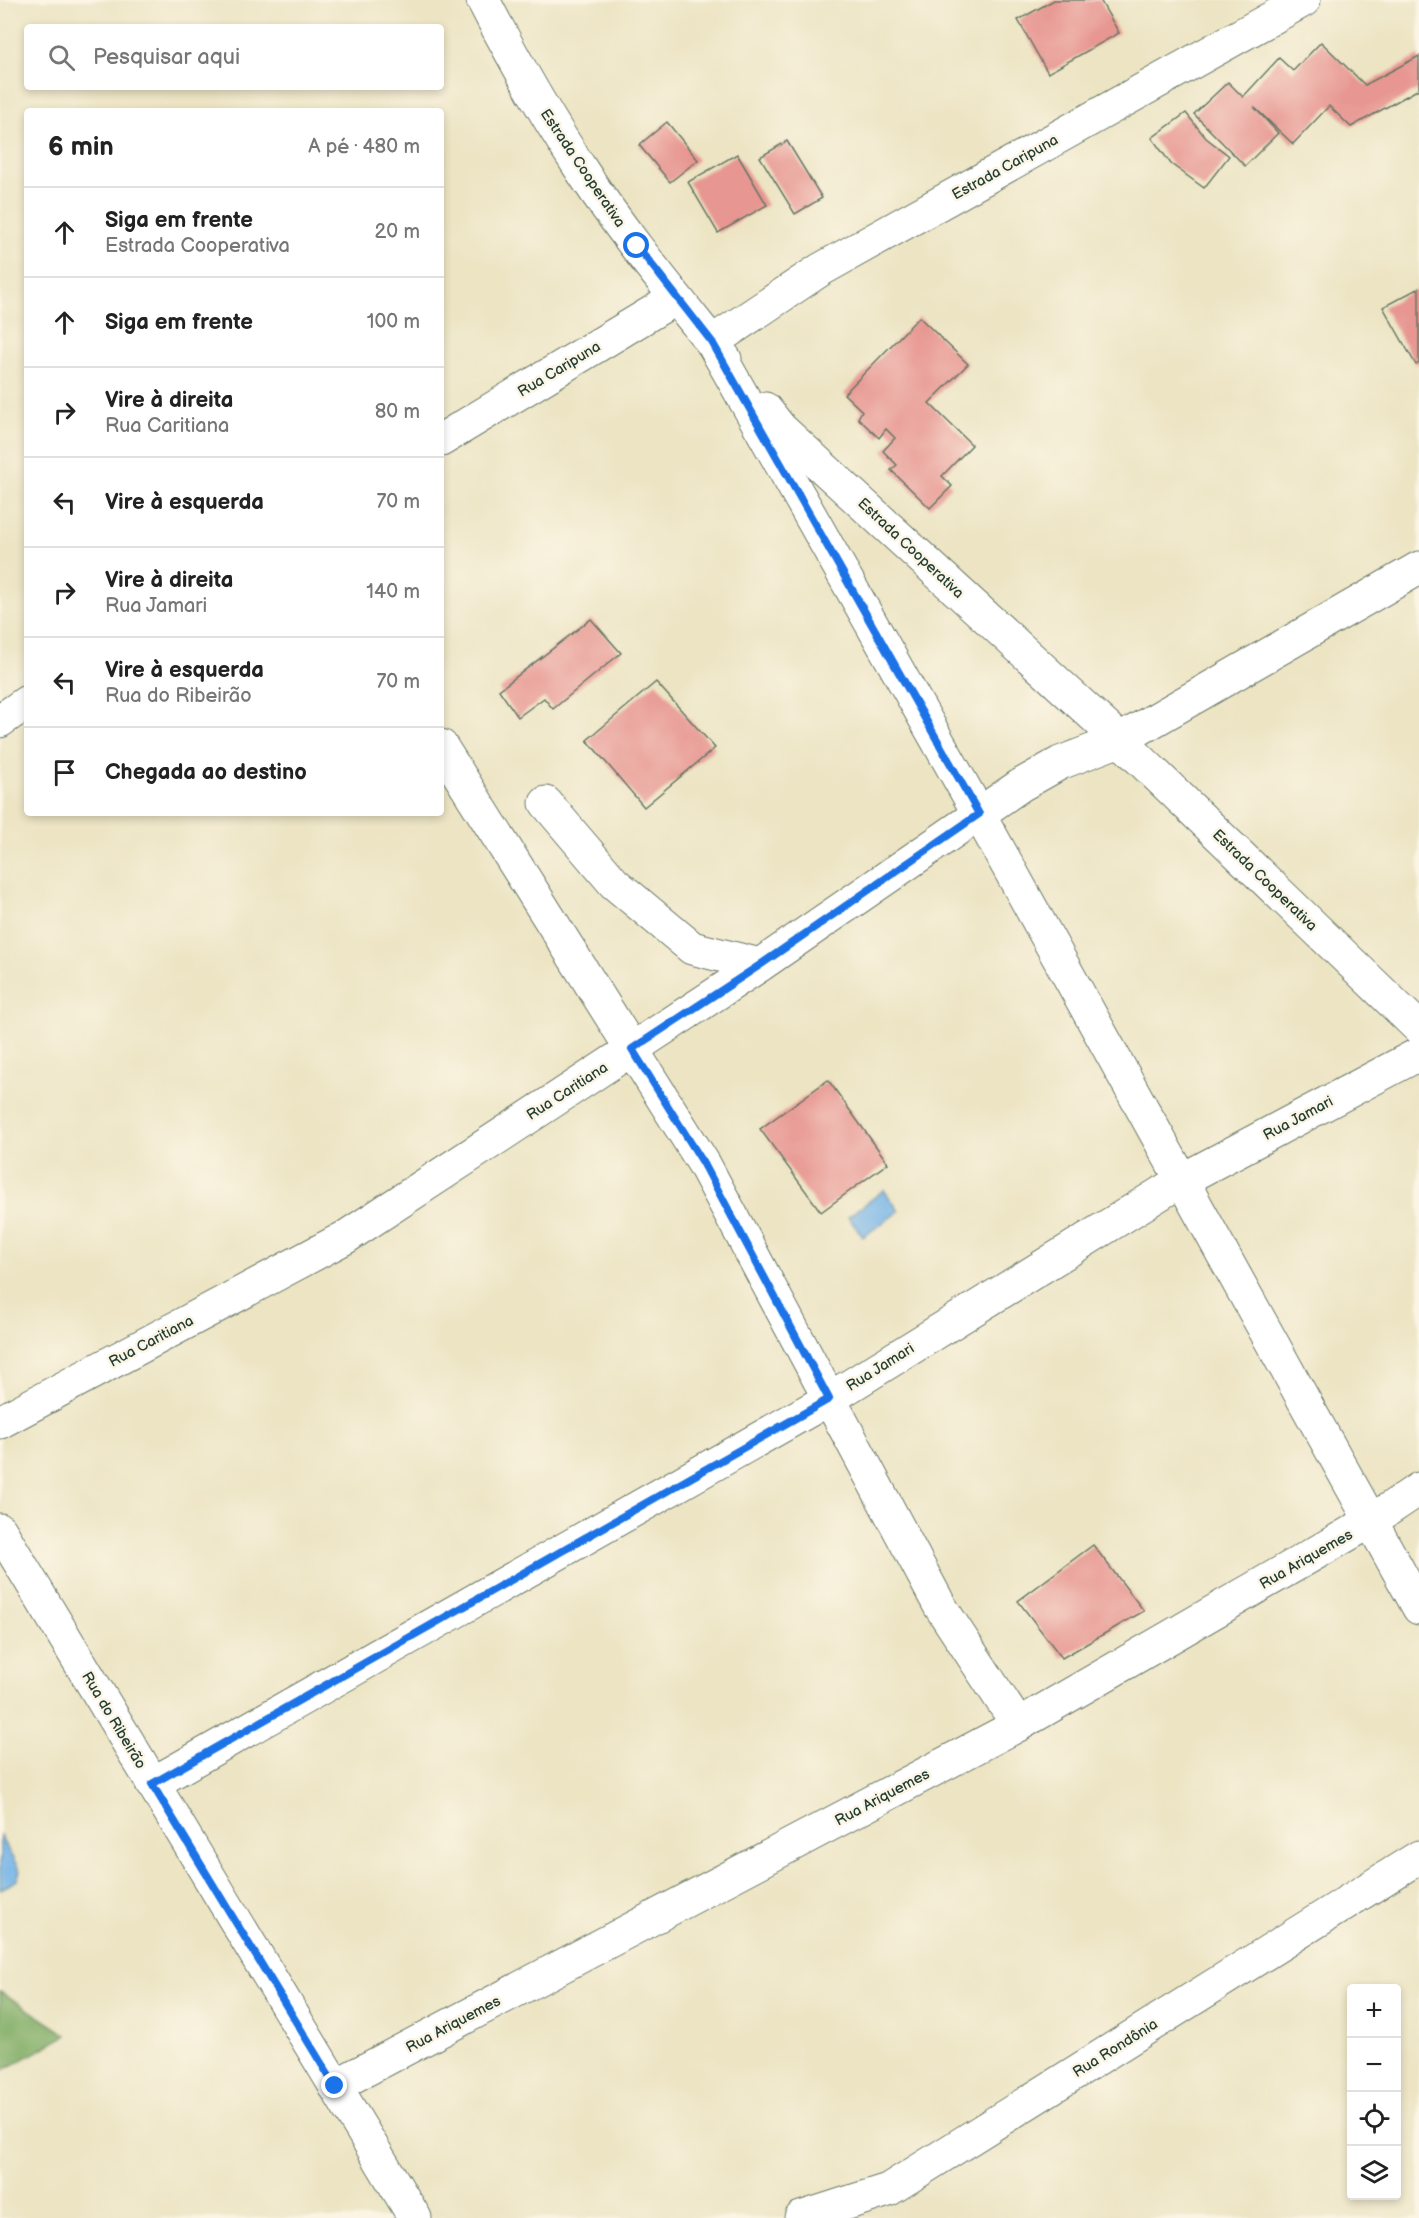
<!DOCTYPE html>
<html lang="pt">
<head>
<meta charset="utf-8">
<style>
	:root { --surface:#fff; --page:#f2f2f2; --text:#222; --muted:#767676; --line:#e0e0e0 }
	body { margin:0; font-family:"Balsamiq Sans",sans-serif; background:var(--page); color:var(--text) }
	.controls { position:absolute; right:18px; bottom:18px; display:grid; overflow:hidden; border-radius:6px; box-shadow:0 3px 9px #0003 }
	.controls button { width:54px; height:54px; display:grid; place-items:center; padding:0; border:0; border-bottom:2px solid var(--line); background:var(--surface); color:var(--text); font:30px sans-serif }
	.stop { position:absolute; width:18px; height:18px; margin:-14px; border:4px solid #1a73e8; border-radius:50%; background:#fff }
	.stop.end { background:#1a73e8; border-color:#fff; box-shadow:0 2px 6px #0008 }
	.list { margin:0; padding:0; list-style:none }
	h2 { display:flex; justify-content:space-between; align-items:center; height:78px; margin:0; padding:0 24px; font-size:26px }
	h2 small { font-size:20px; font-weight:400; color:var(--muted) }
	.list li { display:grid; grid-template-columns:39px 1fr auto; gap:18px; align-items:center; box-sizing:border-box; height:90px; padding:0 24px; border-top:2px solid var(--line) }
	.list b { display:block; font-size:22px; white-space:nowrap }
	.list p { margin:0; font-size:20px; white-space:nowrap; color:var(--muted) }
	.list em { font-size:20px; font-style:normal; color:var(--muted) }
	.icon { flex:none; width:33px; height:33px; fill:none; stroke:currentColor; stroke-width:2; stroke-linecap:round; stroke-linejoin:round }
	.map { position:relative; flex:none; width:1419px; height:2218px; overflow:hidden }
	.search { position:absolute; background:var(--surface); box-shadow:0 3px 9px #0003; left:24px; top:24px; width:420px; height:66px; display:flex; align-items:center; gap:15px; box-sizing:border-box; padding:0 21px; border-radius:6px; color:var(--muted); font-size:22px }
	.panel { position:absolute; background:var(--surface); box-shadow:0 3px 9px #0003; left:24px; top:108px; width:420px; height:708px; border-radius:6px }
	.map>svg:first-child { display:block }
</style>
</head>
<body>
<div class="map">
<svg width="1419" height="2218" viewBox="0 0 1419 2218">
	<rect width="100%" height="100%" fill="#fcf5e5"/>
	<filter id="ink" filterUnits="userSpaceOnUse"><feTurbulence type="fractalNoise" baseFrequency=".0167" numOctaves="2"/><feDisplacementMap in="SourceGraphic" scale="12" xChannelSelector="R" yChannelSelector="G"/><feConvolveMatrix kernelMatrix="1 2 1 2 8 2 1 2 1" color-interpolation-filters="sRGB"/></filter>
	<filter id="wash" filterUnits="userSpaceOnUse"><feTurbulence type="fractalNoise" baseFrequency=".008" numOctaves="4" result="noise"/><feDisplacementMap in="SourceGraphic" scale="24" xChannelSelector="R" yChannelSelector="G"/><feGaussianBlur stdDeviation="1.35" result="paint"/><feColorMatrix in="noise" values="0 0 0 0 0 0 0 0 0 0 0 0 0 0 0 0 0 1.4 0 .05"/><feComposite in="paint" operator="in"/></filter>
	<g filter="url(#wash)">
		<rect width="100%" height="100%" fill="#ece4c3"/>
		<path fill="#81ad66" stroke="#50754d" stroke-width="1.5" d="M 0,1991 L 67,2035 L 0,2072 Z"/>
		<path fill="#73b3e7" stroke="#49788e" stroke-width="1.5" d="M 884,1190 L 899,1211 L 863,1237 L 848,1217 Z
			M 0,1836 L 20,1871 L 17,1880 L 0,1890 Z"/>
		<g id="blocks">
			<path fill="#e79691" d="M 1054,0 L 1100,0 L 1119,33 L 1048,73 L 1018,20 Z
				M 1321,42 L 1365,85 L 1419,56 L 1419,89 L 1351,127 L 1329,106 L 1293,144 L 1254,107 L 1278,133 L 1245,166 L 1194,114 L 1228,82 L 1243,97 L 1279,58 L 1293,71 Z
				M 1186,113 L 1206,138 L 1229,156 L 1204,188 L 1171,164 L 1152,138 Z
				M 667,122 L 698,160 L 670,182 L 639,145 Z
				M 787,141 L 822,198 L 795,214 L 760,157 Z
				M 737,154 L 767,205 L 718,233 L 688,182 Z
				M 1419,288 L 1419,363 L 1416,365 L 1383,307 Z
				M 919,317 L 968,364 L 929,403 L 972,445 L 942,476 L 952,486 L 930,508 L 891,470 L 897,465 L 883,451 L 895,438 L 886,429 L 879,438 L 858,418 L 862,411 L 844,394 Z
				M 591,619 L 621,653 L 553,709 L 544,698 L 518,717 L 499,690 Z
				M 656,682 L 715,748 L 644,807 L 587,740 Z
				M 828,1080 L 888,1163 L 821,1212 L 760,1129 Z
				M 1093,1545 L 1144,1611 L 1062,1658 L 1018,1601 Z"/>
		</g>
	</g>
	<g filter="url(#ink)">
		<use href="#blocks" fill-opacity="0" stroke="#677766" stroke-width="1.5"/>
		<g fill="none" stroke-linecap="round" stroke-linejoin="round">
			<defs>
				<path id="minor" d="M 483,0 C 514,60 547,118 584,174 C 627,239 677,298 725,359
					M 1304,0 L 820,270 L 712,342 L 979,814 L 1419,1608
					M 765,409 L 781,429 L 1120,740 L 1419,1028
					M 441,440 L 676,298
					M 0,721 L 27,702
					M 441,746 L 704,1164 L 940,1606 L 1018,1725
					M 546,803 L 614,883 L 692,948 L 760,965
					M 0,1422 L 346,1237 L 760,965 L 1021,785 L 1060,763 L 1120,740 L 1419,568
					M 0,1530 L 415,2218
					M 152,1784 L 829,1399 L 1182,1180 L 1419,1054
					M 335,2086 L 1018,1725 L 1371,1521 L 1419,1489
					M 801,2218 L 888,2190 L 1419,1857"/>
			</defs>
			<use href="#minor" stroke="#677766" stroke-width="35"/>
			<use href="#minor" stroke="#fff" stroke-width="33"/>
		</g>
	</g>
	<g fill="none" stroke-linecap="round" stroke-linejoin="round" filter="url(#ink)">
		<path stroke="#1a73e8" stroke-width="8" d="M 335,2086 L 152,1784 L 829,1399 L 704,1164 L 632,1049 L 760,965 L 979,814 L 712,342 L 637,246"/>
	</g>
	<g text-anchor="middle" stroke-width="5" stroke-linejoin="round" paint-order="stroke">
		<g font-size="15" fill="#1f3d34" stroke="#fcf5e5">
			<text transform="translate(1005 167) rotate(-29)" y="5">Estrada Caripuna</text>
			<text transform="translate(583 168) rotate(56)" y="5">Estrada Cooperativa</text>
			<text transform="translate(559 369) rotate(-31)" y="5">Rua Caripuna</text>
			<text transform="translate(911 548) rotate(43)" y="5">Estrada Cooperativa</text>
			<text transform="translate(1265 880) rotate(44)" y="5">Estrada Cooperativa</text>
			<text transform="translate(567 1091) rotate(-33)" y="5">Rua Caritiana</text>
			<text transform="translate(1298 1118) rotate(-28)" y="5">Rua Jamari</text>
			<text transform="translate(151 1341) rotate(-28)" y="5">Rua Caritiana</text>
			<text transform="translate(880 1367) rotate(-32)" y="5">Rua Jamari</text>
			<text transform="translate(1306 1559) rotate(-30)" y="5">Rua Ariquemes</text>
			<text transform="translate(114 1720) rotate(59)" y="5">Rua do Ribeirão</text>
			<text transform="translate(882 1797) rotate(-28)" y="5">Rua Ariquemes</text>
			<text transform="translate(453 2024) rotate(-28)" y="5">Rua Ariquemes</text>
			<text transform="translate(1115 2048) rotate(-32)" y="5">Rua Rondônia</text>
		</g>
	</g>
</svg>
<div class="controls">
<button>+</button>
<button>−</button>
<button><svg class="icon" aria-label="locate" viewBox="0 0 24 24"><circle cx="12" cy="12" r="6"/><path d="M12 2v4M12 18v4M2 12h4M18 12h4"/></svg></button>
<button><svg class="icon" aria-label="layers" viewBox="0 0 24 24"><path d="M12 4l9 5-9 5-9-5zM3 14l9 5 9-5"/></svg></button>
</div>
<div class="stop" style="left:637px;top:246px"></div>
<div class="stop end" style="left:335px;top:2086px"></div>
<div class="search"><svg class="icon" aria-label="search" viewBox="0 0 24 24"><circle cx="10" cy="10" r="6"/><path d="M15 15l6 6"/></svg>Pesquisar aqui</div>
<section class="panel">
<h2>6 min<small>A pé · 480 m</small></h2>
<ul class="list">
<li><svg class="icon" aria-label="ahead" viewBox="0 0 24 24"><path d="M12 20V5M6 11l6-6 6 6"/></svg><div><b>Siga em frente</b><p>Estrada Cooperativa</p></div><em>20 m</em></li>
<li><svg class="icon" aria-label="ahead" viewBox="0 0 24 24"><path d="M12 20V5M6 11l6-6 6 6"/></svg><div><b>Siga em frente</b></div><em>100 m</em></li>
<li><svg class="icon" aria-label="right" viewBox="0 0 24 24"><path d="M7 20v-9h11M14 6l5 5-5 5"/></svg><div><b>Vire à direita</b><p>Rua Caritiana</p></div><em>80 m</em></li>
<li><svg class="icon" aria-label="left" viewBox="0 0 24 24"><path d="M17 20v-9H6M10 6l-5 5 5 5"/></svg><div><b>Vire à esquerda</b></div><em>70 m</em></li>
<li><svg class="icon" aria-label="right" viewBox="0 0 24 24"><path d="M7 20v-9h11M14 6l5 5-5 5"/></svg><div><b>Vire à direita</b><p>Rua Jamari</p></div><em>140 m</em></li>
<li><svg class="icon" aria-label="left" viewBox="0 0 24 24"><path d="M17 20v-9H6M10 6l-5 5 5 5"/></svg><div><b>Vire à esquerda</b><p>Rua do Ribeirão</p></div><em>70 m</em></li>
<li><svg class="icon" aria-label="arrive" viewBox="0 0 24 24"><path d="M6 21V4h12l-3 4 3 4H6"/></svg><div><b>Chegada ao destino</b></div></li>
</ul>
</section>
</div>
</body>
</html>
